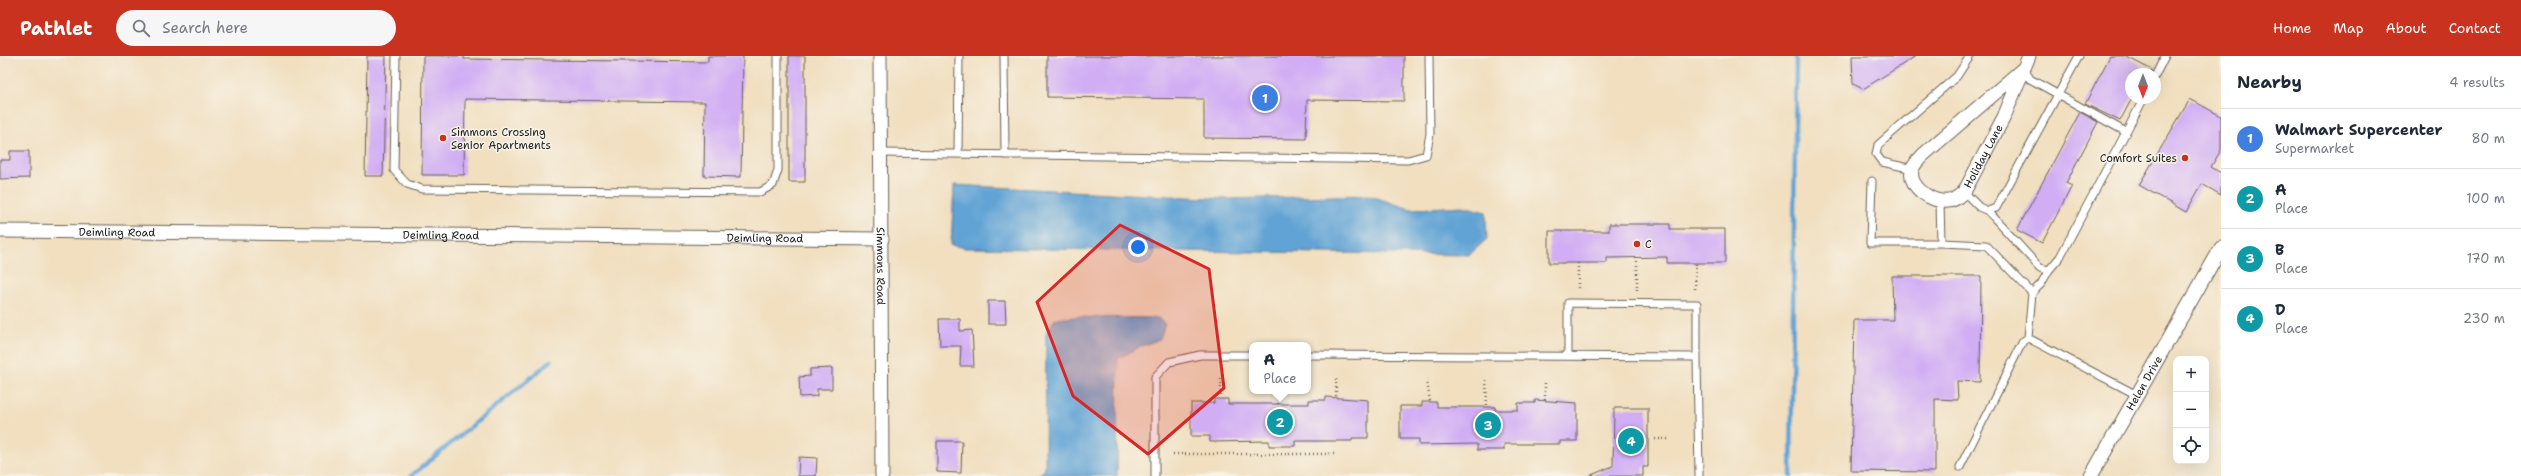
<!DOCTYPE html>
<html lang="en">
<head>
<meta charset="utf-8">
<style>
	:root { --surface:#fff; --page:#f6f6f7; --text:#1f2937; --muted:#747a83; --line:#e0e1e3; --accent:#c8321e }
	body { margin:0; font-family:"Shantell Sans",sans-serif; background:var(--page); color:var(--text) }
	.controls { position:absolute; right:12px; bottom:12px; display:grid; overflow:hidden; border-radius:8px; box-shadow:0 4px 16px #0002 }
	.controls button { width:36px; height:36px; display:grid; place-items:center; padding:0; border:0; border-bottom:1px solid var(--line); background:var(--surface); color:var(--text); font:20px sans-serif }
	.compass { position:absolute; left:2125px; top:12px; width:36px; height:36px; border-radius:50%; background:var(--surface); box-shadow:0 4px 16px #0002; rotate:180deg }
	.you { position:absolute; left:1138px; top:191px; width:14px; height:14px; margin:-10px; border:3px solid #fff; border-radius:50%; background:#1a73e8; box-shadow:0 0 0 6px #1a73e833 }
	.badge { display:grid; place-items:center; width:26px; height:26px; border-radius:50%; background:var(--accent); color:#fff; font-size:13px; font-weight:700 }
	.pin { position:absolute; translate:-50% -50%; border:2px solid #fff; box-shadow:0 1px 4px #0006 }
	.popup { position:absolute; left:1249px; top:286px; width:62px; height:52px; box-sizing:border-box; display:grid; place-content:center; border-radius:8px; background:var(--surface); filter:drop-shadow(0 1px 3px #0005); font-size:13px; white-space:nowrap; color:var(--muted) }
	.popup b { font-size:15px; color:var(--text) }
	.popup::after { content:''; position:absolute; left:50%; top:100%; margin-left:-8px; border:8px solid transparent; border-top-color:var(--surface) }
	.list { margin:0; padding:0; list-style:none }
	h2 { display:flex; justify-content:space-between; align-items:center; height:52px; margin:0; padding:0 16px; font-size:17px }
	h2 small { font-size:13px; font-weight:400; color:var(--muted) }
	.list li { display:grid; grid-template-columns:26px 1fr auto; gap:12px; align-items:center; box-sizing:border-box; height:60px; padding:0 16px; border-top:1px solid var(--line) }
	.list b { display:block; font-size:15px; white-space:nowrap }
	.list p { margin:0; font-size:13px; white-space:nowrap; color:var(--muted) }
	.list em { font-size:13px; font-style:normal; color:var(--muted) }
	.icon { flex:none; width:22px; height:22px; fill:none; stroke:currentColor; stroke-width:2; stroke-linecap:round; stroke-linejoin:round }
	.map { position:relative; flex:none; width:2221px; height:420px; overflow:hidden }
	header { display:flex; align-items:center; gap:24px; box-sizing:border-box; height:56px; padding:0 20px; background:var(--accent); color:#fff }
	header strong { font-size:19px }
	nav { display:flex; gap:22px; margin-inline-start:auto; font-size:14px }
	.search { width:280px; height:36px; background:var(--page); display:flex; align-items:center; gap:10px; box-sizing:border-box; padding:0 14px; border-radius:22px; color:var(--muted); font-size:15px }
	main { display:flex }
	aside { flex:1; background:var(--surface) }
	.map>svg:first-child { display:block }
</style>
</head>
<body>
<header>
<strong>Pathlet</strong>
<div class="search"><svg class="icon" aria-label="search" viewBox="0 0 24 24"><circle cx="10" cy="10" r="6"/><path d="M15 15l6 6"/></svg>Search here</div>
<nav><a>Home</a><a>Map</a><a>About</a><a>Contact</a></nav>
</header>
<main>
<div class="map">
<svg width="2221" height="420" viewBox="0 0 2221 420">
	<rect width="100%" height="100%" fill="#f7f3e8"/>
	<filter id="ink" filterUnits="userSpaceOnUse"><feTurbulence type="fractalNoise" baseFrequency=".025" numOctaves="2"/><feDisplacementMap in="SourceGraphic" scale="8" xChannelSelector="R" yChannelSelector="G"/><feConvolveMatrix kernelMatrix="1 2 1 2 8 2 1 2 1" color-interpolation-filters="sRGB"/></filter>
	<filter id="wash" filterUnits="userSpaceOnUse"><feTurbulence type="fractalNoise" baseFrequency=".012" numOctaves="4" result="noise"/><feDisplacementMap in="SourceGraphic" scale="16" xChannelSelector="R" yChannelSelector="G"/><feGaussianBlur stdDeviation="0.9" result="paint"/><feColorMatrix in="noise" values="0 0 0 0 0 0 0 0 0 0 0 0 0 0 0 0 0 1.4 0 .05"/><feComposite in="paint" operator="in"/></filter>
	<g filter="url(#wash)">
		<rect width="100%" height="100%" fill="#f1dfc0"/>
		<path fill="#60a3d4" stroke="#3e6078" d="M 954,129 L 1227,143 L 1368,139 L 1410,153 L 1463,150 L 1486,156 L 1487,183 L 1469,199 L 965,192 L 951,189 Z
			M 1075,261 L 1158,262 L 1165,268 L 1160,283 L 1139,291 L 1118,303 L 1117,420 L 1038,420 L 1045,413 L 1046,277 L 1055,263 Z"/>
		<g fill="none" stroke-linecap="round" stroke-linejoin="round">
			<path stroke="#60a3d4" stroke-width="4.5" d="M 411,420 L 551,305
				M 1791,420 L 1796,0"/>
		</g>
		<g id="blocks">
			<path fill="#d1adf4" d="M 367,0 L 386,0 L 383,120 L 365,120 Z
				M 423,0 L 464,0 L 464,3 L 708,6 L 708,0 L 743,0 L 741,121 L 704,120 L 705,46 L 465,43 L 464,119 L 422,119 Z
				M 789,0 L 805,0 L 805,126 L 789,126 Z
				M 1047,0 L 1404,0 L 1404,45 L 1307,44 L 1306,83 L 1204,82 L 1204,43 L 1047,41 Z
				M 1852,0 L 1916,0 L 1863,33 L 1853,28 Z
				M 2110,0 L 2125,0 L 2152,14 L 2150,18 L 2131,18 L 2131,44 L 2120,65 L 2085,48 Z
				M 2190,43 L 2221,60 L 2221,94 L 2211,111 L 2221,117 L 2221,139 L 2202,128 L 2186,156 L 2139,129 Z
				M 2080,56 L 2098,66 L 2066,127 L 2072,130 L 2042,187 L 2017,174 Z
				M 10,95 L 29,95 L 29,122 L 0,123 L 0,104 L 10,104 Z
				M 1609,168 L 1670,168 L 1670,173 L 1725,173 L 1725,207 L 1667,207 L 1667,201 L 1607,202 L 1607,207 L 1549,207 L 1549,175 L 1609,175 Z
				M 1892,220 L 1981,220 L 1980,326 L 1957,325 L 1958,344 L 1935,343 L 1935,416 L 1851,415 L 1854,264 L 1893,264 Z
				M 988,245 L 1005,245 L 1006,268 L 988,268 Z
				M 939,263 L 960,263 L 960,275 L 972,274 L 974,310 L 960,310 L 961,290 L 940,290 Z
				M 832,312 L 832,333 L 817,333 L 817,340 L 800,341 L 799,321 L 810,320 L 810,313 Z
				M 1326,341 L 1368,344 L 1368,382 L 1352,382 L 1352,385 L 1295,385 L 1295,390 L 1269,390 L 1269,385 L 1210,386 L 1210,380 L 1191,380 L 1191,347 L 1214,347 L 1214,343 L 1228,343 L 1228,348 L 1309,348 L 1309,344 L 1326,344 Z
				M 1535,344 L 1577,347 L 1577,385 L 1560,385 L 1560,388 L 1504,388 L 1504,394 L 1477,394 L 1477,388 L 1419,389 L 1419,383 L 1400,383 L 1400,350 L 1422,350 L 1422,346 L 1437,346 L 1437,351 L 1495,351 L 1495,354 L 1518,354 L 1518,347 L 1535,347 Z
				M 1614,352 L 1648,352 L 1648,411 L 1643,411 L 1643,420 L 1589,420 L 1613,410 Z
				M 937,385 L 962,385 L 961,417 L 937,416 Z
				M 799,401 L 817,402 L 816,420 L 798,420 Z"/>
		</g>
	</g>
	<g filter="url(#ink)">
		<use href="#blocks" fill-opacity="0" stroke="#676055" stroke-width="1"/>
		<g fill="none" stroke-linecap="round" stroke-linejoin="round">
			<defs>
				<path id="service" d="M 396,0 L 394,114 L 407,128 L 422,133 L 760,136 L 773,129 L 778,114 L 778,0
					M 1004,0 L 1005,99
					M 2024,12 L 2030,23 L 2126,76
					M 2155,20 L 2165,0
					M 882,97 L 1408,104 L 1426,99 L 1430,78 L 1429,0
					M 958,98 L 959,0
					M 1913,113 L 1882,106 L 1876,98 L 1878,89 L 1957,20 L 1970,0
					M 1872,125 L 1870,187 L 1941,187
					M 1964,136 L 1979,151 L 1988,155 L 1996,152 L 2079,0
					M 1940,144 L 1941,187 L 1986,189 L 2032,237 L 2028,282
					M 1988,155 L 2040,212 L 2049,214 L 2060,201 L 2144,42
					M 2032,237 L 2041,228 L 2049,214
					M 1308,299 L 1697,301 L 1699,420
					M 1568,300 L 1568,247 L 1697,248 L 1697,301
					M 1960,411 L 2023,285 L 2028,282 L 2137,339
					M 1155,420 L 1155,321 L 1169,306 L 1200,299 L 1252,299"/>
				<g id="minor">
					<path id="s1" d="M 880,0 L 882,420"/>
					<path id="s2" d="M 2024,12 L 1923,99 C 1919,103 1914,108 1912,114 C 1908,131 1932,147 1948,145 C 1954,145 1959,140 1964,136 L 2004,61 L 2029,0"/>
					<path id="s3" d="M 0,175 L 882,183"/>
					<path id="s4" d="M 2091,420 L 2221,192"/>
				</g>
			</defs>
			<use href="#service" stroke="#676055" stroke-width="9"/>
			<use href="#minor" stroke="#676055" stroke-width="15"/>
			<path stroke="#676055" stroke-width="2.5" stroke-dasharray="1 3" stroke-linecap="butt" d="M 1578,207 L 1578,234
				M 1695,233 L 1696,207
				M 1637,234 L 1637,202
				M 1221,323 L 1221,343
				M 1336,323 L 1336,341
				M 1427,324 L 1430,346
				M 1486,324 L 1487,351
				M 1545,344 L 1545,324
				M 1278,348 L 1278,335
				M 1655,383 L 1670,383
				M 1173,398 L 1334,398"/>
			<use href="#service" stroke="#fff" stroke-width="7"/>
			<use href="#minor" stroke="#fff" stroke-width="13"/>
		</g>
	</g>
	<path fill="#d62828" fill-opacity="0.2" stroke="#d62828" stroke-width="3" stroke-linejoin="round" d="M 1120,169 L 1209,213 L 1224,332 L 1148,398 L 1073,340 L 1037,246 Z"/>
	<g fill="#c8321e" stroke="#f7f3e8" stroke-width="1.5">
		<circle cx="443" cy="82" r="4"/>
		<circle cx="2185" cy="102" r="4"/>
		<circle cx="1637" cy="188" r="4"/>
	</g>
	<g text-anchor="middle" stroke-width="3" stroke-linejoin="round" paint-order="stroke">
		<g font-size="11" fill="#1c1c1c" stroke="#f7f3e8" text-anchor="start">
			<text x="451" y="80">Simmons Crossing<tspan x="451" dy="13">Senior Apartments</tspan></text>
			<text x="2177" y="106" text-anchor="end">Comfort Suites</text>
			<text x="1645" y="192">C</text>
		</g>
		<g font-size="11" fill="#1c1c1c" stroke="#f7f3e8">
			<text dy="4" stroke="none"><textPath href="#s2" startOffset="265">Holiday Lane</textPath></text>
			<text dy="4" stroke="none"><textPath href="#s3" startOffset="117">Deimling Road</textPath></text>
			<text dy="4" stroke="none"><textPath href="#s3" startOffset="441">Deimling Road</textPath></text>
			<text dy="4" stroke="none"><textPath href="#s3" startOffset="765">Deimling Road</textPath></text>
			<text dy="4" stroke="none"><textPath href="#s1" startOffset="210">Simmons Road</textPath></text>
			<text dy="4" stroke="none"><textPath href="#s4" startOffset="107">Helen Drive</textPath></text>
		</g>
	</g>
</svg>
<div class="controls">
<button>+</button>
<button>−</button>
<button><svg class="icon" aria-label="locate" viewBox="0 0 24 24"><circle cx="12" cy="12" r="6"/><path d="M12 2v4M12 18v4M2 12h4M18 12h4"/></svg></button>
</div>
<svg class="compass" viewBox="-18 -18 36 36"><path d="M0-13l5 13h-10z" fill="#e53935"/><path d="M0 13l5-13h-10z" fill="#747a83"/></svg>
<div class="you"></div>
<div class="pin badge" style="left:1265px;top:42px;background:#3f7fe0">1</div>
<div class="pin badge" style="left:1280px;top:366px;background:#0f9aa8">2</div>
<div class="popup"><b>A</b>Place</div>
<div class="pin badge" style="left:1488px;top:369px;background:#0f9aa8">3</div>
<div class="pin badge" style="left:1631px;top:385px;background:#0f9aa8">4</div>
</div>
<aside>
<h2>Nearby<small>4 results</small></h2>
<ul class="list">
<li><span class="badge" style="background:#3f7fe0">1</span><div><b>Walmart Supercenter</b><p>Supermarket</p></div><em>80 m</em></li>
<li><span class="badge" style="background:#0f9aa8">2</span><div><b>A</b><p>Place</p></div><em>100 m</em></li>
<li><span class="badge" style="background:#0f9aa8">3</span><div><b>B</b><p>Place</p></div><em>170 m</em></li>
<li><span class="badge" style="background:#0f9aa8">4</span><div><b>D</b><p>Place</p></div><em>230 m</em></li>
</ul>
</aside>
</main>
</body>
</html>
